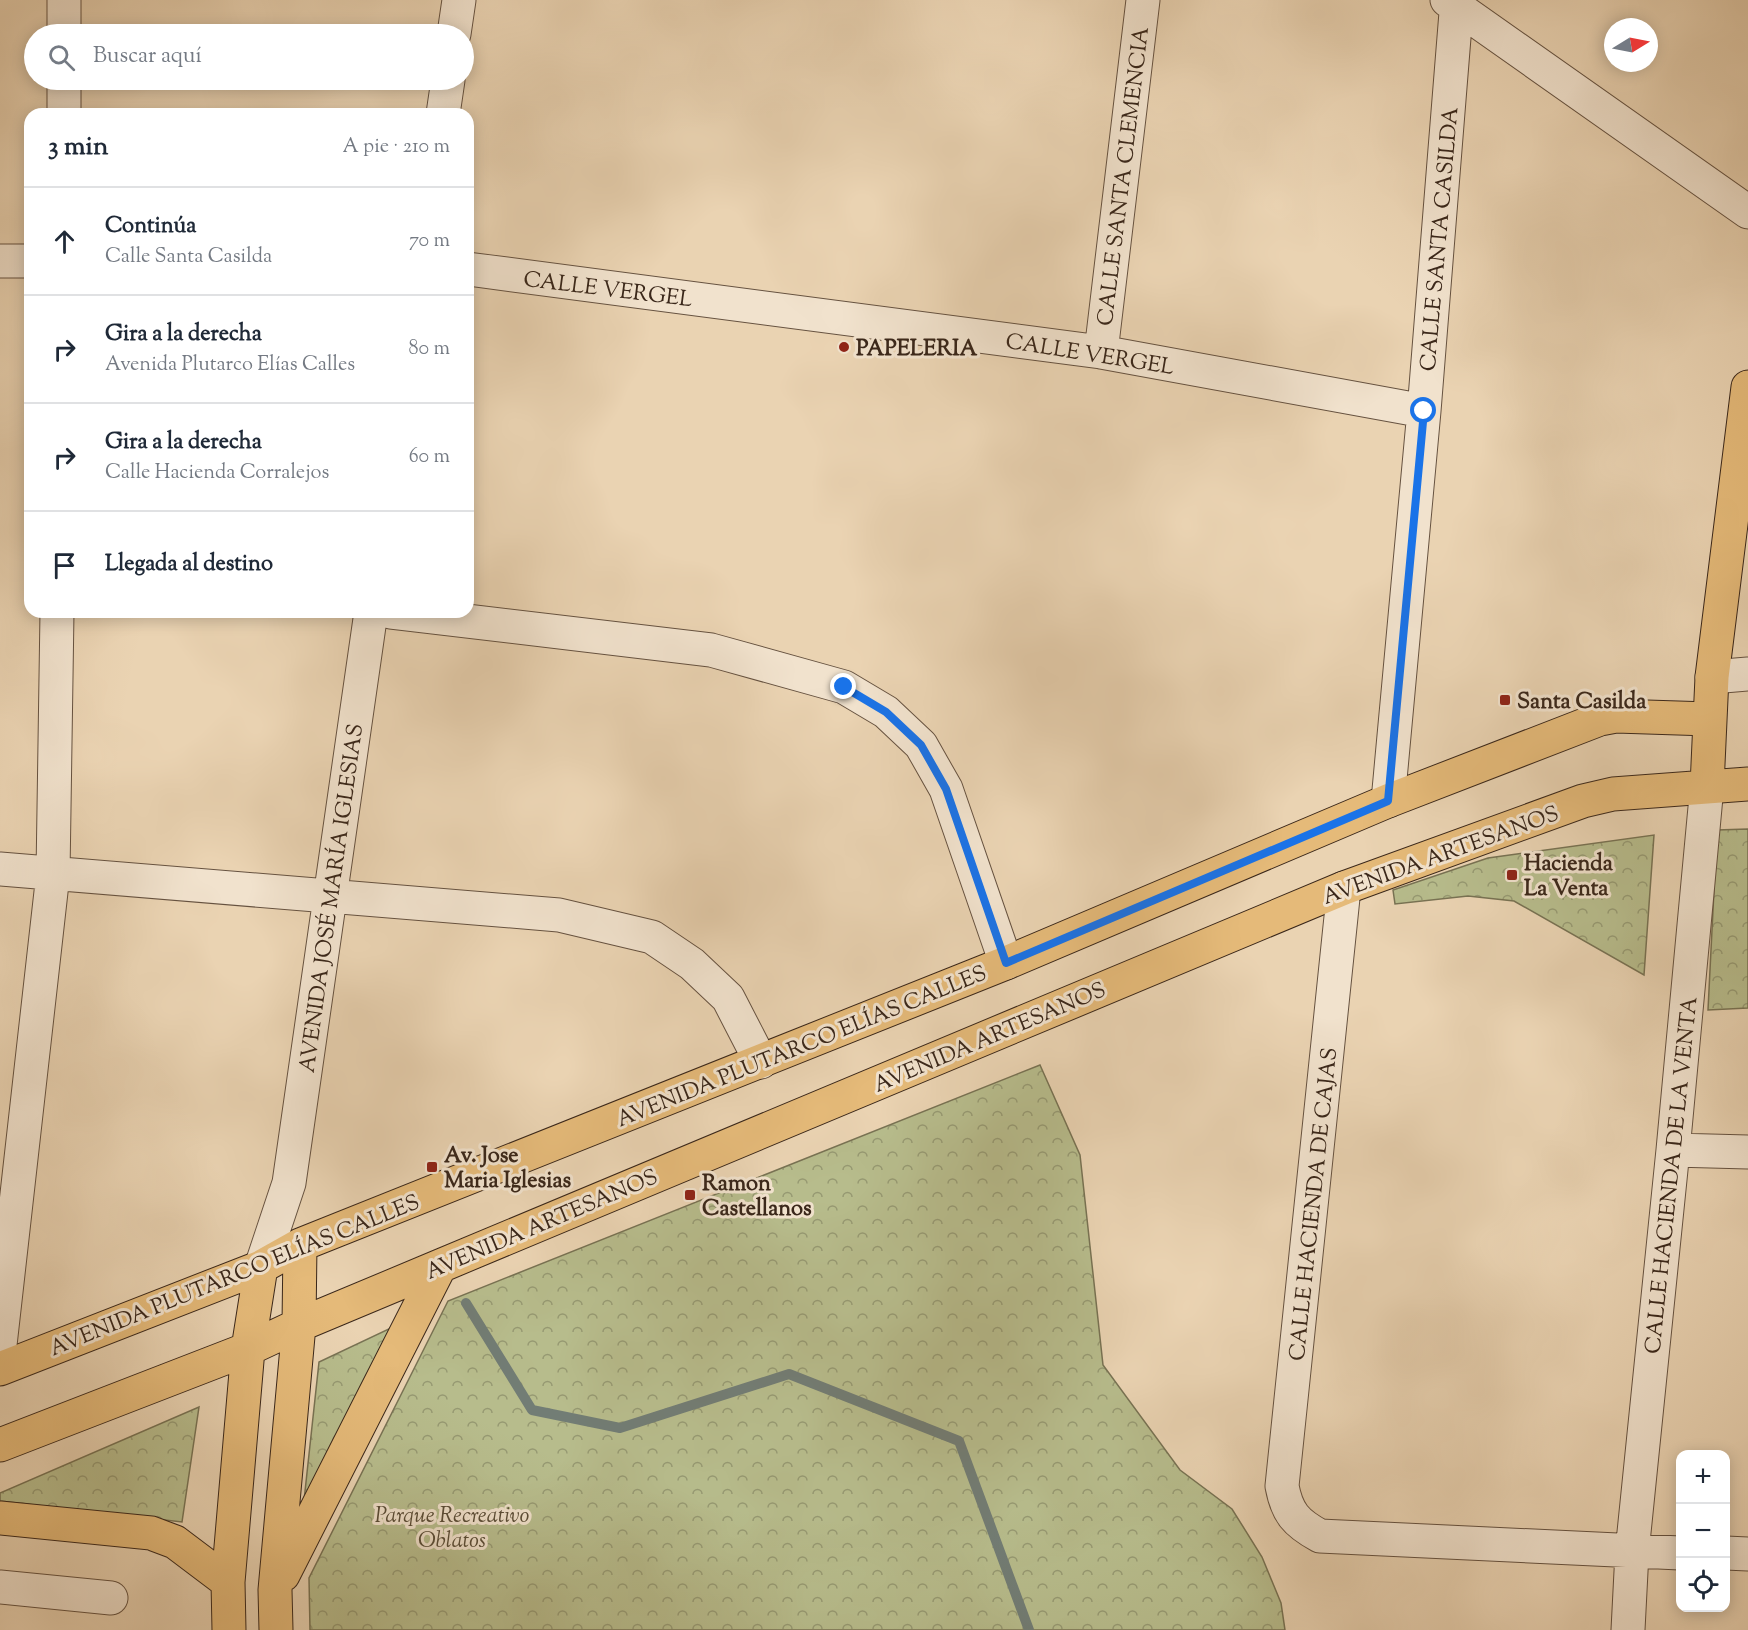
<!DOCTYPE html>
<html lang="es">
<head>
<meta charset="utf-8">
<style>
	:root { --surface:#fff; --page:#f2f2f3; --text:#1f2937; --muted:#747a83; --line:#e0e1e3 }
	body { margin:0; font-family:"Sorts Mill Goudy",serif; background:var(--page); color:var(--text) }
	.controls { position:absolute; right:18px; bottom:18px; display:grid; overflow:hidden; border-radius:12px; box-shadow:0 3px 15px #0003 }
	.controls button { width:54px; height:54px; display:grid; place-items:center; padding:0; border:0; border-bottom:2px solid var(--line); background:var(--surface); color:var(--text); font:30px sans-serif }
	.compass { position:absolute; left:1604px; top:18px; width:54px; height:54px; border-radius:50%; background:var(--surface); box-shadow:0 3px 15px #0003; rotate:80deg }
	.stop { position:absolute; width:18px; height:18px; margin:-14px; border:4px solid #1a73e8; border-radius:50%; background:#fff }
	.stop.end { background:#1a73e8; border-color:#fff; box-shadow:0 2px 6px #0008 }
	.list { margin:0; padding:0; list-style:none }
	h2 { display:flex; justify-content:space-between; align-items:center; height:78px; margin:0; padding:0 24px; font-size:26px }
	h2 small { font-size:20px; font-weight:400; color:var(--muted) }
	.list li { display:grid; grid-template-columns:39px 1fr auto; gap:18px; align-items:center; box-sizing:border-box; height:108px; padding:0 24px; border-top:2px solid var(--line) }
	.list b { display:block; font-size:22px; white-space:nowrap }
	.list p { margin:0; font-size:20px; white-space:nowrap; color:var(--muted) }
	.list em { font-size:20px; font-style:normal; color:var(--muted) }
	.icon { flex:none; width:33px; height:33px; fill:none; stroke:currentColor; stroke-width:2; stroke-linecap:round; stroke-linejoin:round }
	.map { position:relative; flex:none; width:1748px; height:1630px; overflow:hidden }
	.search { position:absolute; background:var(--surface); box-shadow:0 3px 15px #0003; left:24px; top:24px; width:450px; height:66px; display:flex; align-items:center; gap:15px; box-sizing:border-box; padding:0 21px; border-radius:33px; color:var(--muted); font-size:22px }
	.panel { position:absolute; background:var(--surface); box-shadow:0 3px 15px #0003; left:24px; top:108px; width:450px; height:510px; border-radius:18px }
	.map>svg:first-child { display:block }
</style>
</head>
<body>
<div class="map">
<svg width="1748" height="1630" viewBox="0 0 1748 1630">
	<defs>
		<pattern id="forest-crowns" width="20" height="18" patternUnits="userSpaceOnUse" patternTransform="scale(1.5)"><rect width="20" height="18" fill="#b7bc8c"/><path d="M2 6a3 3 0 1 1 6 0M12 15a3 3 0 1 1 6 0" fill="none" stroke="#969972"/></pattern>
	</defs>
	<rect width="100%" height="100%" fill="#ead3b2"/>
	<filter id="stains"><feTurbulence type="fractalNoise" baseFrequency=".00333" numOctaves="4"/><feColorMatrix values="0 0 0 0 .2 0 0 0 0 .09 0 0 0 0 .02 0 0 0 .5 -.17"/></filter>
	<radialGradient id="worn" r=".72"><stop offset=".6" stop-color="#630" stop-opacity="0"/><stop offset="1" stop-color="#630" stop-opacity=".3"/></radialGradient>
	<path fill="url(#forest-crowns)" stroke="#787253" stroke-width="1.5" d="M 1748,829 L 1748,1008 L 1708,1010 L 1717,830 Z
		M 1654,835 L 1644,975 L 1514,901 L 1468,896 L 1395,904 L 1393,890 L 1488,858 Z
		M 1040,1065 L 1080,1155 L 1103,1365 L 1180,1470 L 1232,1509 L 1262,1557 L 1281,1603 L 1285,1630 L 310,1630 L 309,1578 L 448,1301 Z
		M 395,1326 L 302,1519 L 319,1362 Z
		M 199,1407 L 182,1522 L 0,1501 L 0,1493 Z"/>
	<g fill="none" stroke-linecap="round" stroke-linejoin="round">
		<path stroke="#727d75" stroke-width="10" d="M 466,1303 L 532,1410 L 620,1428 L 789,1374 L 959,1441 L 1029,1630"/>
		<defs>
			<path id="minor" d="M 1447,0 L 1748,212
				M 64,34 L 64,0
				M 454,34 L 459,0
				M 64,114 L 64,80
				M 443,114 L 448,80
				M 0,261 L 30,261
				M 468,269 L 1101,352 L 1424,411
				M 1101,352 L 1143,0
				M 391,612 L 711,650 L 844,687 L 886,712 L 921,745 L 946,789 L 1006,963
				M 1712,677 L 1748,674
				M 1388,801 L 1424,411 L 1457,0
				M 0,869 L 559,915 L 652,937 L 692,964 L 728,998 L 761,1062
				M 1344,888 L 1282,1486 C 1287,1513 1296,1523 1320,1536 L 1680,1553
				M 1673,1150 L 1748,1152
				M 261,1267 L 289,1183 L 371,612
				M 0,1345 L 53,874 L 57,612
				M 1726,1553 L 1748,1554
				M 0,1587 L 111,1598
				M 1628,1630 L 1632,1552 L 1673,1150 L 1707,786"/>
			<path id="major" d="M 1707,786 L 1712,677 L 1748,387
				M 0,1369 L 261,1267 L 300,1245 L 1006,963 L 1388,801 L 1600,719 L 1616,716 L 1709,719
				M 0,1445 L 248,1349 L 299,1325 L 440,1266 L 1344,888 L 1583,801 L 1613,794 L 1748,784
				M 0,1518 L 151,1533 L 175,1542 L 228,1582
				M 283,1575 L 440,1266
				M 229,1630 L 228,1582 L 248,1349 L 261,1267
				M 276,1630 L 275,1590 L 299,1325 L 300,1245"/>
		</defs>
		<use href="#minor" stroke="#665240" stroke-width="35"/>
		<use href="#major" stroke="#3a271a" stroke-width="35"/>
		<use href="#minor" stroke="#f1e2cd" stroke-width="33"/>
		<use href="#major" stroke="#e5ba79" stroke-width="33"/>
	</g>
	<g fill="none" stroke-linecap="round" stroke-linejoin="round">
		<path stroke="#1a73e8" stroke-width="8" d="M 844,687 L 886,712 L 921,745 L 946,789 L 1006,963 L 1388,801 L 1424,411"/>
	</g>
	<g fill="#8f2418" stroke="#f1e2cd" stroke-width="2">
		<circle cx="844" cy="347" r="6"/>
		<rect x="1499" y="694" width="12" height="12" rx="3"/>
		<rect x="1506" y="869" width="12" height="12" rx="3"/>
		<rect x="426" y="1161" width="12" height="12" rx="3"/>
		<rect x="684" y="1189" width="12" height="12" rx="3"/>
	</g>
	<g text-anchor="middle" stroke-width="6" stroke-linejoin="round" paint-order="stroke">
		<g font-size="22" fill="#3a271a" stroke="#f1e2cd">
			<text transform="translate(1122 176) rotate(-83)" y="8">CALLE SANTA CLEMENCIA</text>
			<text transform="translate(1438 239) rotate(-85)" y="8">CALLE SANTA CASILDA</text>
			<text transform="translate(608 288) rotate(7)" y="8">CALLE VERGEL</text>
			<text transform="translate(1090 353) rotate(9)" y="8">CALLE VERGEL</text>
			<text transform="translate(1440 854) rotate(-20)" y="8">AVENIDA ARTESANOS</text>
			<text transform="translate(330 898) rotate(-82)" y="8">AVENIDA JOSÉ MARÍA IGLESIAS</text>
			<text transform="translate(989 1036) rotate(-23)" y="8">AVENIDA ARTESANOS</text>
			<text transform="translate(801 1045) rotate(-22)" y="8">AVENIDA PLUTARCO ELÍAS CALLES</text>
			<text transform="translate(1670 1175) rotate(-84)" y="8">CALLE HACIENDA DE LA VENTA</text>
			<text transform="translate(1312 1204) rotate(-84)" y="8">CALLE HACIENDA DE CAJAS</text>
			<text transform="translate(541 1223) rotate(-23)" y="8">AVENIDA ARTESANOS</text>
			<text transform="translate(234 1274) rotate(-22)" y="8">AVENIDA PLUTARCO ELÍAS CALLES</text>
		</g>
		<g font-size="22" font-weight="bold" fill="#3a271a" stroke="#f1e2cd" text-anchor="start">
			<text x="856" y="355">PAPELERIA</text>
			<text x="1517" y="708">Santa Casilda</text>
			<text x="1524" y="870">Hacienda<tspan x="1524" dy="25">La Venta</tspan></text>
			<text x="444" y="1162">Av. Jose<tspan x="444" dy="25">Maria Iglesias</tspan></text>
			<text x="702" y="1190">Ramon<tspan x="702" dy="25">Castellanos</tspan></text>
		</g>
		<g font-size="22" font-style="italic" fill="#594c36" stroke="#f1e2cd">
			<text x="452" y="1522">Parque Recreativo<tspan x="452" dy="25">Oblatos</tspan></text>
		</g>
	</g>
	<rect width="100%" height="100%" filter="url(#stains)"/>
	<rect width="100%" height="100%" fill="url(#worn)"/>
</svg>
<div class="controls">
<button>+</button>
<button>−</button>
<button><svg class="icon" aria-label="locate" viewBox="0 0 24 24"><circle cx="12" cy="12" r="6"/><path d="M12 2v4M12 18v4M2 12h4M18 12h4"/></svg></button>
</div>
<svg class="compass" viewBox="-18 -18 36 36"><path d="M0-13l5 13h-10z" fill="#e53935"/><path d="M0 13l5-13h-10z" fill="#747a83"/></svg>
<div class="stop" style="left:1424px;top:411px"></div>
<div class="stop end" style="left:844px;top:687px"></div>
<div class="search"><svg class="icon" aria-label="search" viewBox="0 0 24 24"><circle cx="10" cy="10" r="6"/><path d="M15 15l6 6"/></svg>Buscar aquí</div>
<section class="panel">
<h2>3 min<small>A pie · 210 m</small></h2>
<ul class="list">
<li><svg class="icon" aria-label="ahead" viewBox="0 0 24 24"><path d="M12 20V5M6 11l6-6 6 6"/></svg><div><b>Continúa</b><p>Calle Santa Casilda</p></div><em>70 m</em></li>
<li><svg class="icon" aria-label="right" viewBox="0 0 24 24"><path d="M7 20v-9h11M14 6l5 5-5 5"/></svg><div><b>Gira a la derecha</b><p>Avenida Plutarco Elías Calles</p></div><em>80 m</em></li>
<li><svg class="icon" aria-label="right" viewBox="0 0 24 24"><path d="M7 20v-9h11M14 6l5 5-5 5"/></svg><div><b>Gira a la derecha</b><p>Calle Hacienda Corralejos</p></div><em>60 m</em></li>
<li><svg class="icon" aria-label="arrive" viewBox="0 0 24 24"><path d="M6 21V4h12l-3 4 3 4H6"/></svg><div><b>Llegada al destino</b></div></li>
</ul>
</section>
</div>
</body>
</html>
